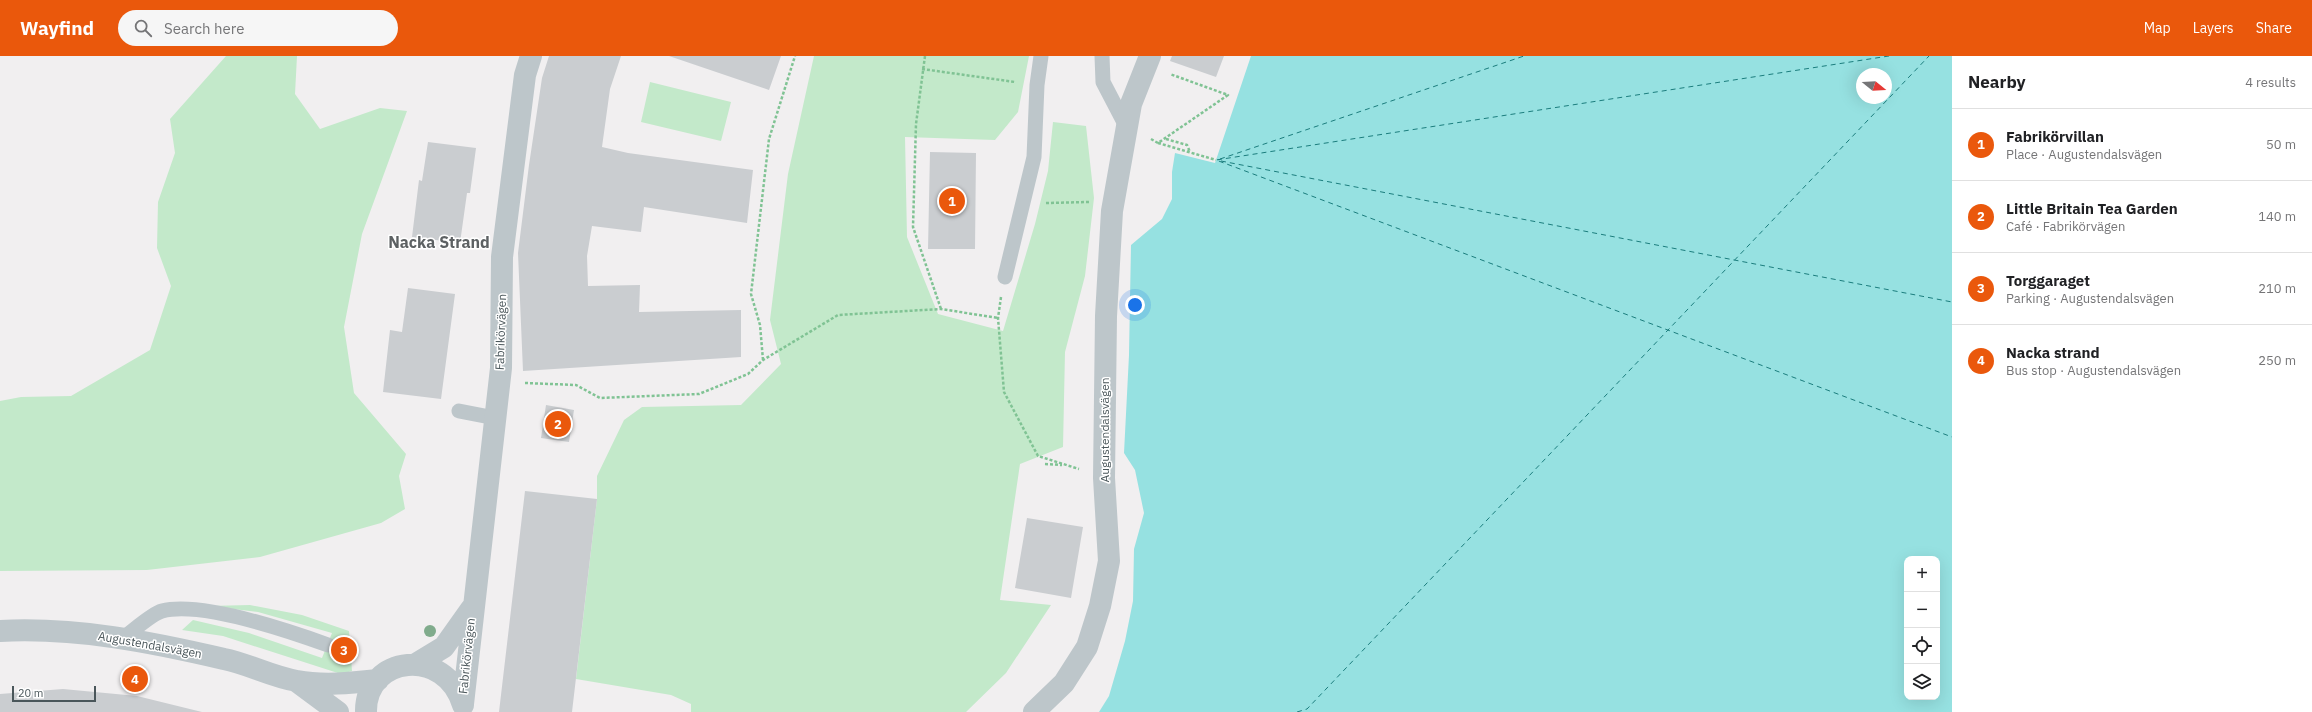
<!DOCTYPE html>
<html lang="en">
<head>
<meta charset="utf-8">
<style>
	:root { --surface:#fff; --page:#f6f6f6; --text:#202124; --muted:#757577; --line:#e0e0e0; --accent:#ea580c }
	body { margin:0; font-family:"IBM Plex Sans",sans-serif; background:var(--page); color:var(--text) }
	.controls { position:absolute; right:12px; bottom:12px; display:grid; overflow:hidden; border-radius:8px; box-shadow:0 4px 16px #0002 }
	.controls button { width:36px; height:36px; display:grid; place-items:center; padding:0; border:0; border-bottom:1px solid var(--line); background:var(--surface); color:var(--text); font:20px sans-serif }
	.compass { position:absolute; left:1856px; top:12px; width:36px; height:36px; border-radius:50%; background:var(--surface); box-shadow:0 4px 16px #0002; rotate:108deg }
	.scale { position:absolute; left:12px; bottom:10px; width:84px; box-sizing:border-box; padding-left:4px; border:2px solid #4a565a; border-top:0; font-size:11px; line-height:14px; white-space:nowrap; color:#4a565a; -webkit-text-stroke:3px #fff; paint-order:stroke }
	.you { position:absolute; left:1135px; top:249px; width:14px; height:14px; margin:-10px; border:3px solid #fff; border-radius:50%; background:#1a73e8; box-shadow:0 0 0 6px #1a73e833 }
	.badge { display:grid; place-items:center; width:26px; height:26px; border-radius:50%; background:var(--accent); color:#fff; font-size:13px; font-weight:700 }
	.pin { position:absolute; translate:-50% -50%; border:2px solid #fff; box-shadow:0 1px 4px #0006 }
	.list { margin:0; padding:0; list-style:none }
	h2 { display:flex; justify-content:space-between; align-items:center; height:52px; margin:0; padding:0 16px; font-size:17px }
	h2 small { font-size:13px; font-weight:400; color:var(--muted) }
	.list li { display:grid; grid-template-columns:26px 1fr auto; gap:12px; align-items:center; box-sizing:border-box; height:72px; padding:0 16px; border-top:1px solid var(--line) }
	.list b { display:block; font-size:15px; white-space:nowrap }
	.list p { margin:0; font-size:13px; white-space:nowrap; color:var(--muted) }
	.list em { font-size:13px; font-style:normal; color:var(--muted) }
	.icon { flex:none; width:22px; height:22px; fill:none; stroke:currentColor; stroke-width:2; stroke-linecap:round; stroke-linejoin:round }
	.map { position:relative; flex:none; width:1952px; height:656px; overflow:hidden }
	header { display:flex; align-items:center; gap:24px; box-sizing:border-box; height:56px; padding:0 20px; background:var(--accent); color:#fff }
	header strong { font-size:19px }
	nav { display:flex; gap:22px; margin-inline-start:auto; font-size:14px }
	.search { width:280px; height:36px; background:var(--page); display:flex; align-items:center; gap:10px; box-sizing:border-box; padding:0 14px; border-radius:22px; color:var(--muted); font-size:15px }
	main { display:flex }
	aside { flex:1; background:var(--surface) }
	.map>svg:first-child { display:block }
</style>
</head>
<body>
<header>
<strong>Wayfind</strong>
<div class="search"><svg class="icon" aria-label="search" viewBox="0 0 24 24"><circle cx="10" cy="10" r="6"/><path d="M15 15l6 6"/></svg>Search here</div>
<nav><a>Map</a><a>Layers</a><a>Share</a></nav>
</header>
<main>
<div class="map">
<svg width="1952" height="656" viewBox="0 0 1952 656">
	<rect width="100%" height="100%" fill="#f1eff0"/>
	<path fill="#c3e9ca" d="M 226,0 L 297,0 L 295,38 L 320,73 L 380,52 L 407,55 L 362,178 L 344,271 L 354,337 L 406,398 L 399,420 L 405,453 L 381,467 L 260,501 L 147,514 L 0,515 L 0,345 L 21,341 L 71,340 L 150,294 L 171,230 L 157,192 L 158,146 L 175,97 L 170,63 Z
		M 814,0 L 1029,0 L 1018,56 L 995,84 L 905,81 L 907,181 L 938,258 L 1003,275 L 1035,168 L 1048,115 L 1053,66 L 1086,70 L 1094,142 L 1085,220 L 1065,296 L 1063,391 L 1020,408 L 1000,544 L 1051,549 L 1006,617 L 966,656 L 691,656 L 691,648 L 671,639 L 576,623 L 597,443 L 597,420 L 624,364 L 642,351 L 741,349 L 781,308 L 770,264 L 788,118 Z
		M 650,26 L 731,46 L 721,85 L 641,66 Z
		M 250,549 L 302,559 L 349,575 L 352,615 L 341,618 L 223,580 L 182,574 L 193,564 L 249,577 L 322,602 L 332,577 L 258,556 L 208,550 Z"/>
	<path fill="#96e1e1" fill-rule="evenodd" d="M 1251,0 L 1952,0 L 1952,656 L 1099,656 L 1109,640 L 1125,585 L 1133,545 L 1134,493 L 1144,457 L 1135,414 L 1124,397 L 1129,299 L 1131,189 L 1162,163 L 1172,143 L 1172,116 L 1175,97 L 1215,107 ZM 1862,18 L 1886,18 L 1886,42 L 1862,42 ZM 1907,503 L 1937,503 L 1937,641 L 1907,641 Z"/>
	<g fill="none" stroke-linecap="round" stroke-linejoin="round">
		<path stroke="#1b7d7d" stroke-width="1" stroke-dasharray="5 4" stroke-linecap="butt" d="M 1889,0 L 1216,104 L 1952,381
			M 1220,103 L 1524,0
			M 1221,105 L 1952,246
			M 1297,656 L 1307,653 L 1929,0"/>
	</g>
	<path fill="#cacdd0" d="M 549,0 L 621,0 L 610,33 L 602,91 L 628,97 L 753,114 L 747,167 L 644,151 L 641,176 L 592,170 L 587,200 L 588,230 L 640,229 L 639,256 L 741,254 L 741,301 L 523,315 L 518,197 L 529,109 L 542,22 Z
		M 669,0 L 781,0 L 769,34 Z
		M 1172,0 L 1224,0 L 1216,21 L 1170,5 Z
		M 428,86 L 476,92 L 470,137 L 467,137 L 460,187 L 412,181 L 419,124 L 422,125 Z
		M 930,96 L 976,97 L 975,193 L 928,193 Z
		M 408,232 L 455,238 L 441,343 L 383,336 L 390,274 L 402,276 Z
		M 546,349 L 574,354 L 569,386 L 541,382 Z
		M 525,435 L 597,443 L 572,656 L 499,656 Z
		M 1027,462 L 1083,471 L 1071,542 L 1015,532 Z
		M 63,633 L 137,640 L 202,656 L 0,656 L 0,638 Z"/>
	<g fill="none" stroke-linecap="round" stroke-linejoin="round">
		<path stroke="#80c394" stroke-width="2.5" stroke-dasharray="3 2" stroke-linecap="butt" d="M 925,0 L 916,68 L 913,171 L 941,253
			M 922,13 L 1015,26
			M 1151,83 L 1158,87 L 1228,39 L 1170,18
			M 1166,83 L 1187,89 L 1190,96
			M 1158,87 L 1216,104
			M 1046,147 L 1089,146
			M 1001,241 L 998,262 L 1004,336 L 1038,400 L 1079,413
			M 763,304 L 760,269 L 751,238 L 769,83 L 795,0
			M 525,327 L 576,329 L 600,342 L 699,338 L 748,318 L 763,304 L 838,259 L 941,253 L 998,262
			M 1045,408 L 1062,409"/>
		<path stroke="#bdc6ca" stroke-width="15" d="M 1102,0 L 1103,26 L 1127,72
			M 1005,221 L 1034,101 L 1037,29 L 1041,0
			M 459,355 L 495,362
			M 122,583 C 132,576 151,558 162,555 C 201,545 289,575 328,589"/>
		<path stroke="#bdc6ca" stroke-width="22" d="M 0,575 C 76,571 151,586 224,603 C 249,608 272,621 297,625 C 323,630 351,627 378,624
			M 416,608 L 444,591 L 471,553
			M 296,625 L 338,656
			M 463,648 L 501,312 L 502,201 L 525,19 L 531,0
			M 366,656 C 365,599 446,590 463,649
			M 1034,656 L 1064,627 L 1087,591 L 1100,550 L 1109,505 L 1104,422 L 1106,260 L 1112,155 L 1131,48 L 1150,0"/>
	</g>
	<circle fill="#80ab8c" cx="430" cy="575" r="6"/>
	<g text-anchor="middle" stroke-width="3" stroke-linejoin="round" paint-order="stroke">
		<g font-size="12" fill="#4a565a" stroke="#fff">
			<text transform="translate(501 276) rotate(-88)" y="4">Fabrikörvägen</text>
			<text transform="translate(1105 374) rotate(-90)" y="4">Augustendalsvägen</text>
			<text transform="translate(150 589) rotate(10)" y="4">Augustendalsvägen</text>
			<text transform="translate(467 600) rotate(-84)" y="4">Fabrikörvägen</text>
		</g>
		<g font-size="16" font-weight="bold" fill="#5d6163" stroke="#fff">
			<text x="439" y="192">Nacka Strand</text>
		</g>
	</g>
</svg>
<div class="controls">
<button>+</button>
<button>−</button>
<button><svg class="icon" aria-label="locate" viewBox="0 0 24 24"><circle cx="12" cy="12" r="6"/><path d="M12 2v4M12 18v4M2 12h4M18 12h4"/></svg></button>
<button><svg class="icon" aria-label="layers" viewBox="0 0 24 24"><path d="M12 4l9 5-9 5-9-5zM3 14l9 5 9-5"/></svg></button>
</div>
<svg class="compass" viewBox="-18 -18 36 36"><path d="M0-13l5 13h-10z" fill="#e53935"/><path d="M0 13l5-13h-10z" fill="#757577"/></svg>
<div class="scale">20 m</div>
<div class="you"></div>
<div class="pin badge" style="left:952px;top:145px">1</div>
<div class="pin badge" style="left:558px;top:368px">2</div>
<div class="pin badge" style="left:344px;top:594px">3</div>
<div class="pin badge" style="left:135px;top:623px">4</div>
</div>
<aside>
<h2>Nearby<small>4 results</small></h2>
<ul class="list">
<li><span class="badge">1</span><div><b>Fabrikörvillan</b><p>Place · Augustendalsvägen</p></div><em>50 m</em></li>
<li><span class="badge">2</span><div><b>Little Britain Tea Garden</b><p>Café · Fabrikörvägen</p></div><em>140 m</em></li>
<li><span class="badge">3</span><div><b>Torggaraget</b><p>Parking · Augustendalsvägen</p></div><em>210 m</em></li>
<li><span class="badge">4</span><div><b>Nacka strand</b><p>Bus stop · Augustendalsvägen</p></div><em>250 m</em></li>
</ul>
</aside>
</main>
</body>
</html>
